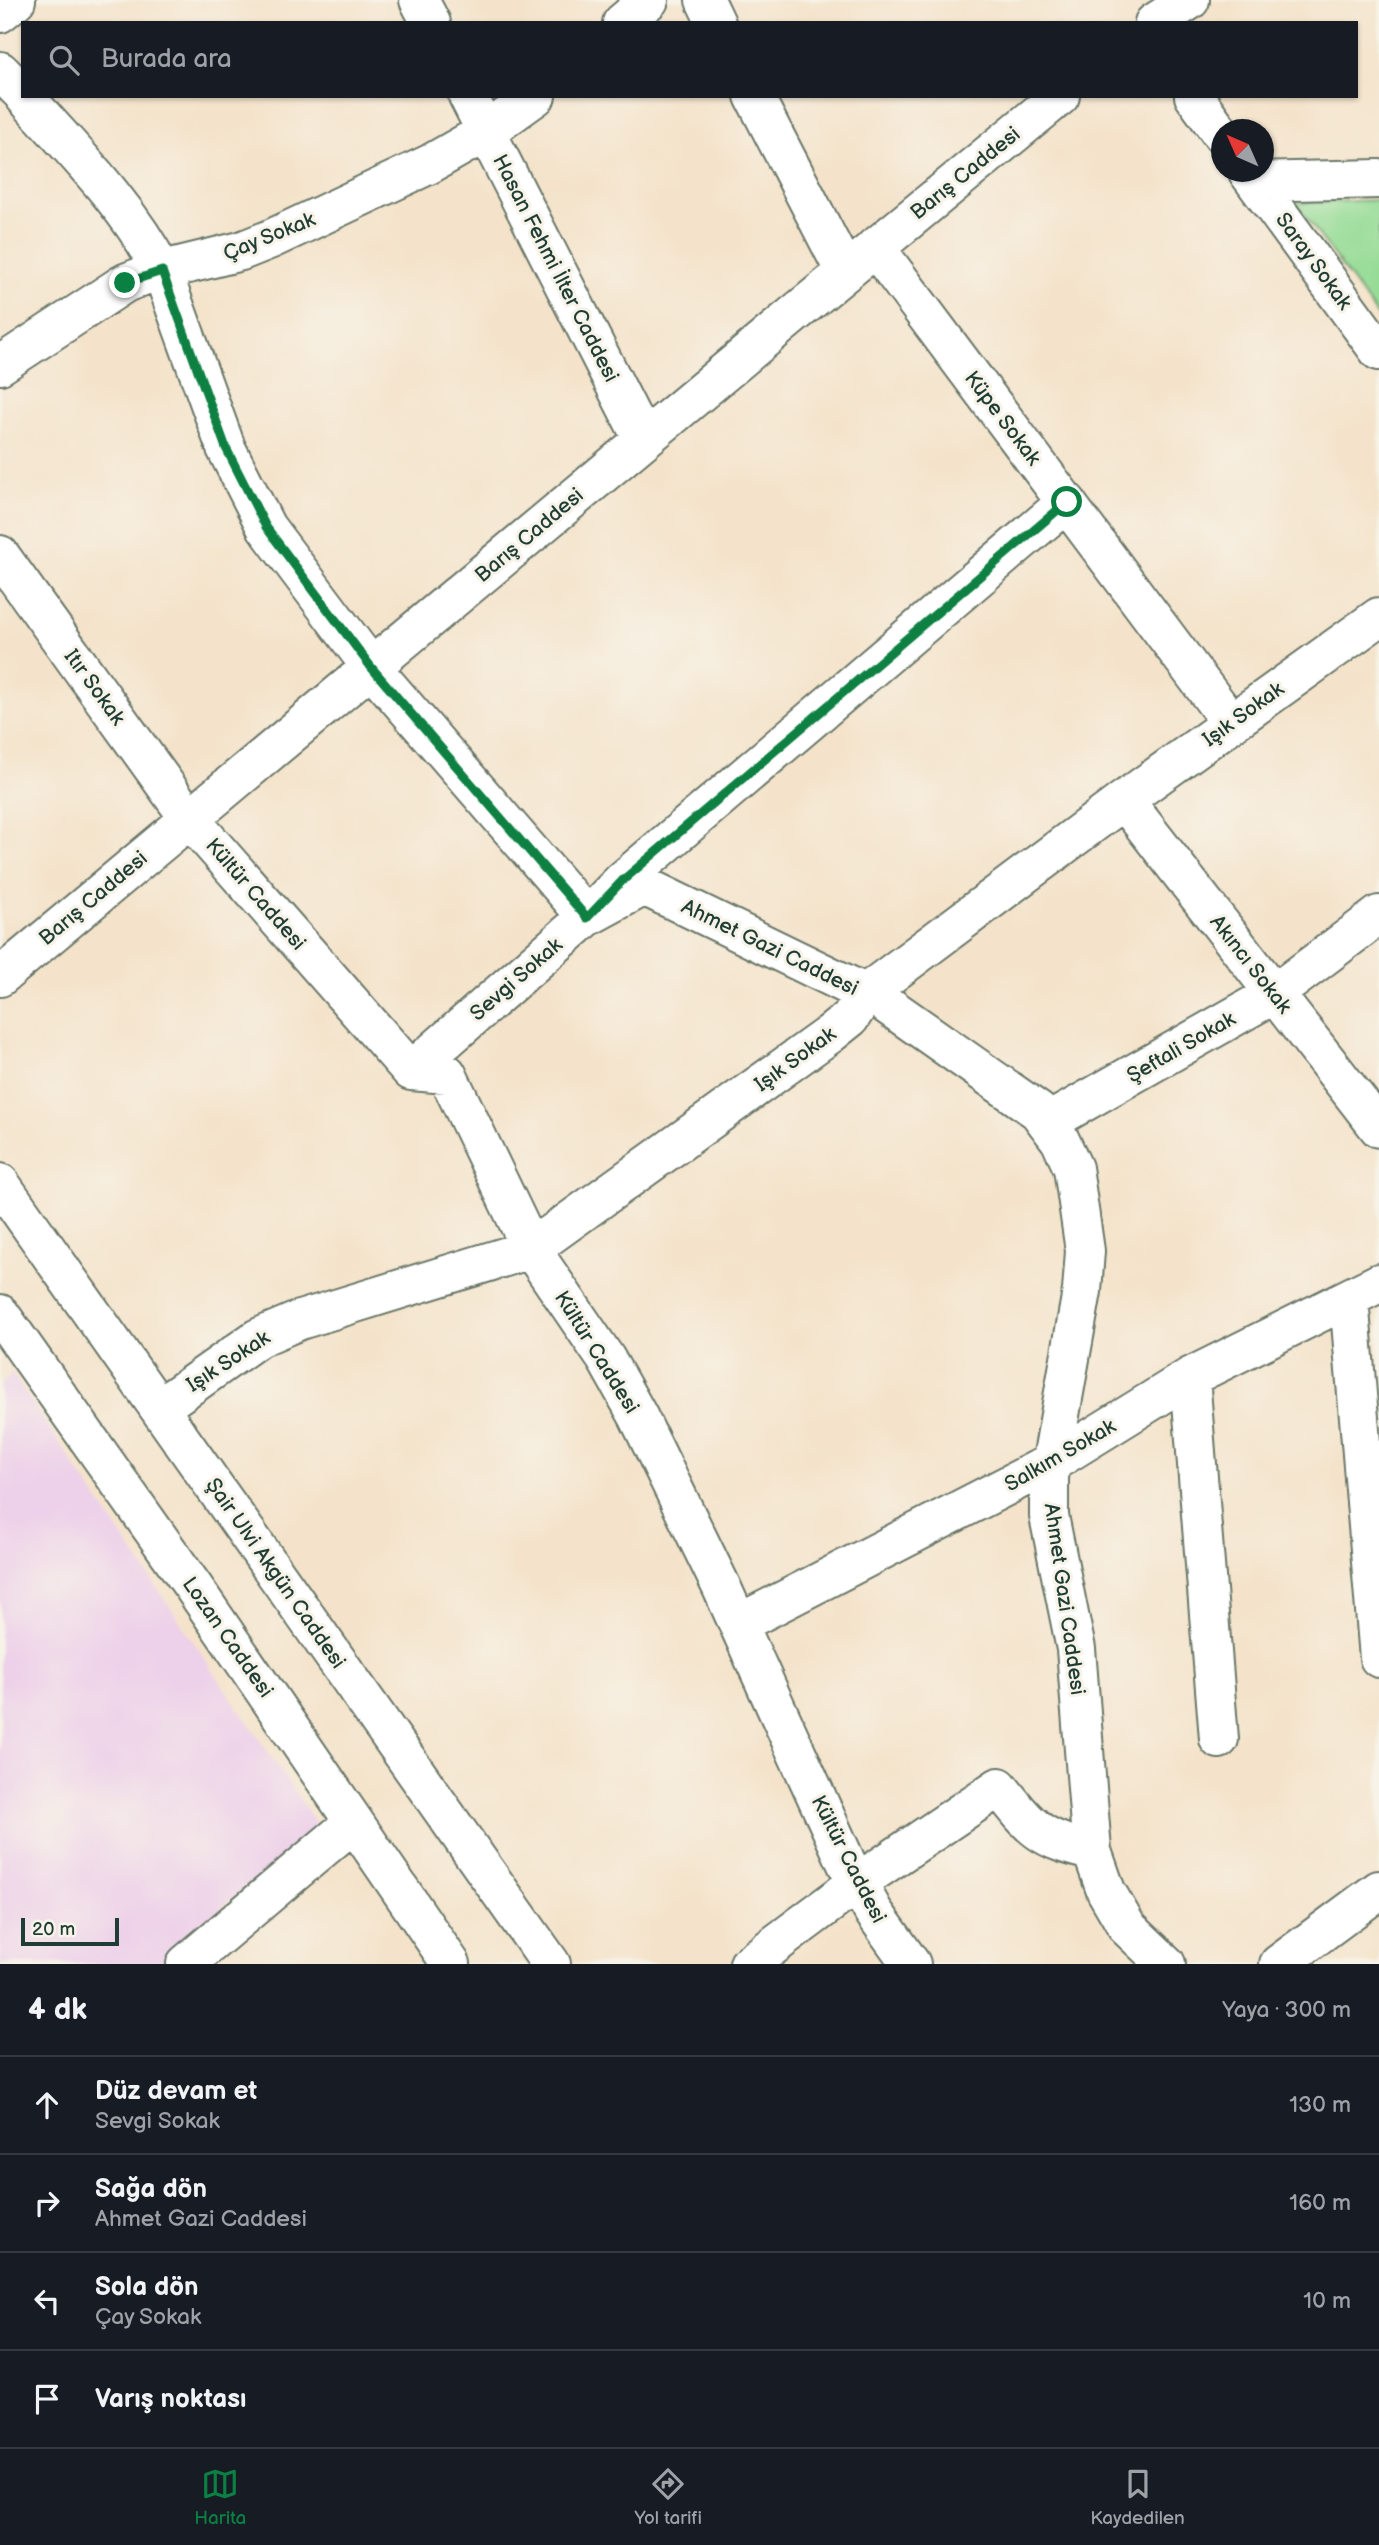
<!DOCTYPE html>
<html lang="tr">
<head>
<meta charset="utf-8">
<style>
	:root { --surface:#171b24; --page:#20242c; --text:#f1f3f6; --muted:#9ea1a6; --line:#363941; --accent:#0b8043 }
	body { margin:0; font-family:"Balsamiq Sans",sans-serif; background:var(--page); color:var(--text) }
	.compass { position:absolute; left:1211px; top:119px; width:63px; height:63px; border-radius:50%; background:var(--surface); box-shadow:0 2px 5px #0004; rotate:315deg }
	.scale { position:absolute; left:21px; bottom:18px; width:98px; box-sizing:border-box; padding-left:7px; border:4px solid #1f3d34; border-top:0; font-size:19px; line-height:24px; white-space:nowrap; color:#1f3d34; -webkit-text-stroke:5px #f7f3e8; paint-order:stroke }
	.stop { position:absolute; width:21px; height:21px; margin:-16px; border:5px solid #0b8043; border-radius:50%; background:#fff }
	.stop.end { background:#0b8043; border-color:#fff; box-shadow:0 2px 7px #0008 }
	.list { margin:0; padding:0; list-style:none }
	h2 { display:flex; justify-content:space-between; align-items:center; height:91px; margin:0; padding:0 28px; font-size:30px }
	h2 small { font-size:23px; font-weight:400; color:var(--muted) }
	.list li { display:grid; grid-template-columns:46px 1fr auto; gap:21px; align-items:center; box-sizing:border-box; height:98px; padding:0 28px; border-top:2px solid var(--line) }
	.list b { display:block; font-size:26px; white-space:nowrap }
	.list p { margin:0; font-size:23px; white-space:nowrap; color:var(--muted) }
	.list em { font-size:23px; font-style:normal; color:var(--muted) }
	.icon { flex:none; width:38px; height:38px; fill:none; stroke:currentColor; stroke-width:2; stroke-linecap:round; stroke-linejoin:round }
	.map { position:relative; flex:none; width:1379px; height:1964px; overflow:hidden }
	.search { position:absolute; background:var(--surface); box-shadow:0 2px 5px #0004; left:21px; right:21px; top:21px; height:77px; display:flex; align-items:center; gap:18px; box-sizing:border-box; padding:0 24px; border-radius:0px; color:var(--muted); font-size:26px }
	.sheet { height:483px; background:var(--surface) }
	nav { display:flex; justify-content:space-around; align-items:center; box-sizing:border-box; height:98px; border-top:2px solid var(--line); background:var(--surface); font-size:19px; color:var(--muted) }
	nav a { display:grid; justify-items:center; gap:4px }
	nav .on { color:var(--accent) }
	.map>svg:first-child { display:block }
</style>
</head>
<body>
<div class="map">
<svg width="1379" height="1964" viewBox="0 0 1379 1964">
	<rect width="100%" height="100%" fill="#f7f3e8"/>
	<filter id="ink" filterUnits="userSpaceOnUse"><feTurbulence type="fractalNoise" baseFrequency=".0143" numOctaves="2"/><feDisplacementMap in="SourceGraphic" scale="14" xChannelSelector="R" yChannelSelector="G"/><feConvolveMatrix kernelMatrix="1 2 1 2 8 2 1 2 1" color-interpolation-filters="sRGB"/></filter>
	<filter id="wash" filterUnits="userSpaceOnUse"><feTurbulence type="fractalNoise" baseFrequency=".00686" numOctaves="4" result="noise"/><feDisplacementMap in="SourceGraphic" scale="28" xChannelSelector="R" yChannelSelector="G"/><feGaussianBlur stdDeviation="1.57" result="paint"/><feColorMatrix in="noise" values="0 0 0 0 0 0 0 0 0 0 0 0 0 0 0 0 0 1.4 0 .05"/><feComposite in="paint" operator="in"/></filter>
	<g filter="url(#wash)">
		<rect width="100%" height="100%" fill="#f4e3ca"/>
		<path fill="#edd0e9" d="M 12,1373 L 320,1829 L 217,1911 L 160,1964 L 0,1964 L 0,1385 Z"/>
		<path fill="#96dc96" stroke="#5a8c65" stroke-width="2" d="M 1379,200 L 1379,318 L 1296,203 Z"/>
	</g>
	<g filter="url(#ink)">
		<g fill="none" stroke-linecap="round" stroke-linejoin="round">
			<defs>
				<path id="minor" d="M 419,0 L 431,23
					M 705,0 L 716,23
					M 0,13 L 16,0
					M 622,23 L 649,0
					M 1154,23 L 1190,0
					M 0,71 L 23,94
					M 24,96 C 73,151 128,205 162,271 L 226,448 L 266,527 L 371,667 L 587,917 L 644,886 L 883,1002 L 1038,1111 L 1060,1140 L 1073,1168 L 1085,1251 L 1082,1291 L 1049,1477 L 1049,1516 L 1076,1649 L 1092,1851 L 1106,1891 L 1127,1927 L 1166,1964
					M 468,96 L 643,440
					M 754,96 L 845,272
					M 1194,96 L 1222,135
					M 1248,172 L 1379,351
					M 1256,182 L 1379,179
					M 875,247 L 1231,723
					M 0,365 L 125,283 L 151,273 L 241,251 L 271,239 L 430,164 L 486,132 L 536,96
					M 0,555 L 189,818 L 411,1071 L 447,1074 L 531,1249 L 606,1359 L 638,1416 L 721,1586 L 847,1864 L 873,1911 L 911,1964
					M 1124,800 L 1379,1128
					M 0,977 L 792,316 L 1060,96
					M 411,1071 L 587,917 L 622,881 L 1067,502
					M 1047,1123 L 1274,994 L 1379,915
					M 0,1183 L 551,1964
					M 1349,1298 L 1379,1658
					M 0,1314 L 194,1588 L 451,1964
					M 1190,1377 L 1219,1739
					M 159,1408 L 258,1338 L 300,1320 L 531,1249 L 830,1034 L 850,1018 L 866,993 L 1124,800 L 1379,617
					M 738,1624 L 1051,1463 L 1190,1377 L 1379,1283
					M 186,1964 L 354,1822
					M 749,1964 L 857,1883 L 999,1787 C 1032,1829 1039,1839 1092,1851
					M 1279,1964 L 1379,1890"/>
			</defs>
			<use href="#minor" stroke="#6a7768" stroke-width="42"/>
			<use href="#minor" stroke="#fff" stroke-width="38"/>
		</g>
	</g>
	<g fill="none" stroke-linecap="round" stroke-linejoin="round" filter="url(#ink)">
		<path stroke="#0b8043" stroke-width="9" d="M 125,283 L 162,271 L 226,448 L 266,527 L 371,667 L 587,918 L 622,881 L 1067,502"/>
	</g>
	<g text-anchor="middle" stroke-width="6" stroke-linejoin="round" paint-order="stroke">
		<g font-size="21" fill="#1f3d34" stroke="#f7f3e8">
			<text transform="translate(965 173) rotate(-39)" y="7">Barış Caddesi</text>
			<text transform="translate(269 236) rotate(-22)" y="7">Çay Sokak</text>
			<text transform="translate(1314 261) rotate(54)" y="7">Saray Sokak</text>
			<text transform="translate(556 268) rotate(63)" y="7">Hasan Fehmi İlter Caddesi</text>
			<text transform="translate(1003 418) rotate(53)" y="7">Küpe Sokak</text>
			<text transform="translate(529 535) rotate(-40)" y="7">Barış Caddesi</text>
			<text transform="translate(95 687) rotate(54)" y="7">Itır Sokak</text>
			<text transform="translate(1243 714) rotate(-36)" y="7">Işık Sokak</text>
			<text transform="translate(256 894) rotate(49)" y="7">Kültür Caddesi</text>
			<text transform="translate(93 898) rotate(-40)" y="7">Barış Caddesi</text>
			<text transform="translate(770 947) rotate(26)" y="7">Ahmet Gazi Caddesi</text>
			<text transform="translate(1251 964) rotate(52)" y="7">Akıncı Sokak</text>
			<text transform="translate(516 979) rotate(-41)" y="7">Sevgi Sokak</text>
			<text transform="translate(1181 1047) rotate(-30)" y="7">Şeftali Sokak</text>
			<text transform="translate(795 1059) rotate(-36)" y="7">Işık Sokak</text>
			<text transform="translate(597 1352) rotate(58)" y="7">Kültür Caddesi</text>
			<text transform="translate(228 1361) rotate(-33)" y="7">Işık Sokak</text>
			<text transform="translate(1060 1455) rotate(-30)" y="7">Salkım Sokak</text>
			<text transform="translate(276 1573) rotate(55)" y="7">Şair Ulvi Akgün Caddesi</text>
			<text transform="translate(1065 1599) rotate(82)" y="7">Ahmet Gazi Caddesi</text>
			<text transform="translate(228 1637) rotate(55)" y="7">Lozan Caddesi</text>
			<text transform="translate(849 1859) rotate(63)" y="7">Kültür Caddesi</text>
		</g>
	</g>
</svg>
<svg class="compass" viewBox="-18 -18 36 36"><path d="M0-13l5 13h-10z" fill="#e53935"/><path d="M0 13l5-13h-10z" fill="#9ea1a6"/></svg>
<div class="scale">20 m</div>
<div class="stop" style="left:1067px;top:502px"></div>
<div class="stop end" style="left:125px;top:283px"></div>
<div class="search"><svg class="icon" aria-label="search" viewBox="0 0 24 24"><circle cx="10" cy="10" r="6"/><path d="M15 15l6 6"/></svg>Burada ara</div>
</div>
<section class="sheet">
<h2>4 dk<small>Yaya · 300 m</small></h2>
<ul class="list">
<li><svg class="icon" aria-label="ahead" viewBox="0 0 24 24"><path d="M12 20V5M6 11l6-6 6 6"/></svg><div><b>Düz devam et</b><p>Sevgi Sokak</p></div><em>130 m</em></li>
<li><svg class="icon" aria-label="right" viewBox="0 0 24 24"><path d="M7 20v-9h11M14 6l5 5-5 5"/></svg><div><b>Sağa dön</b><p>Ahmet Gazi Caddesi</p></div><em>160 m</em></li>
<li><svg class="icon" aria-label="left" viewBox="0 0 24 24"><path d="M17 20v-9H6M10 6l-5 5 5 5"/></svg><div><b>Sola dön</b><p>Çay Sokak</p></div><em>10 m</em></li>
<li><svg class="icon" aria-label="arrive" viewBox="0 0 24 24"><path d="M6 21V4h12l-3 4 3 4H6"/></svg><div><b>Varış noktası</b></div></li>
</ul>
</section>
<nav>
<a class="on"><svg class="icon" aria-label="map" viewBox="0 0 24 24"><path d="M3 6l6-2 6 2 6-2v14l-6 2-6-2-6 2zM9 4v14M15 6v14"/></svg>Harita</a>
<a><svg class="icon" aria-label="directions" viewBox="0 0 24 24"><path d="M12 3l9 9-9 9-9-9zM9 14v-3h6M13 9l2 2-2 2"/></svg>Yol tarifi</a>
<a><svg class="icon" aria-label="saved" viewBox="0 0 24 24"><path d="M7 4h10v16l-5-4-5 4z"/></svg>Kaydedilen</a>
</nav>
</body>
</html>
